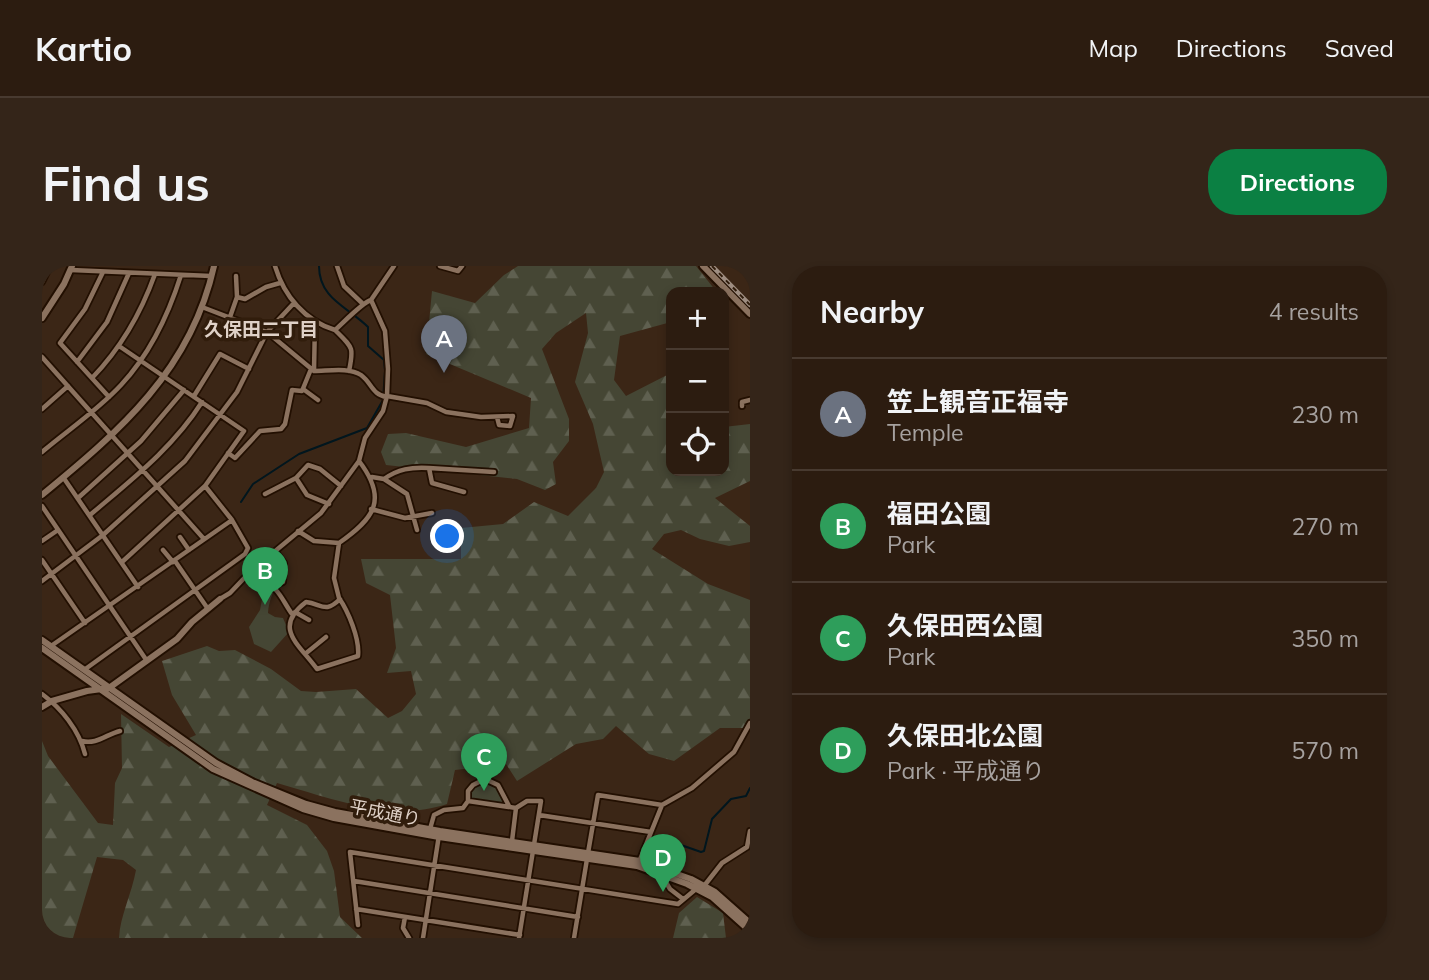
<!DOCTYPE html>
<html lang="en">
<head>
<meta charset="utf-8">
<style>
	:root { --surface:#2c1c10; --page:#342519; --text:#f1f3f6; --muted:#a6a19f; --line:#483a30; --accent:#0b8043 }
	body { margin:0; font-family:Mulish,"Noto Sans JP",sans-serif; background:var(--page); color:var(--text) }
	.controls { position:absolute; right:21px; top:21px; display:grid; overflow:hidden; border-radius:14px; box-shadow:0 4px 10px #0003 }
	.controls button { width:63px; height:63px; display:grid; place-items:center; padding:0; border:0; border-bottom:2px solid var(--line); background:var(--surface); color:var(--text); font:35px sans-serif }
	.you { position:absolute; left:406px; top:271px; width:24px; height:24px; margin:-18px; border:5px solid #fff; border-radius:50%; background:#1a73e8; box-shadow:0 0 0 10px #1a73e833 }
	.badge { display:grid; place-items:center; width:46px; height:46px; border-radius:50%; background:var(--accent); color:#fff; font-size:23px; font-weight:700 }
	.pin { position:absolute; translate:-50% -58px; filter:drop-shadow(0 2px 4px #0008) }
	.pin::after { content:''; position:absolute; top:37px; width:24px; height:21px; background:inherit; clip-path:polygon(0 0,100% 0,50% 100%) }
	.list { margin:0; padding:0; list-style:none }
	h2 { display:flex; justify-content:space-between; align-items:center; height:91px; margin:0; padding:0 28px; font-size:30px }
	h2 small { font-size:23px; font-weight:400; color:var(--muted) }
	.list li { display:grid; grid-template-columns:46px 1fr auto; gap:21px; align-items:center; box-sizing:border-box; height:112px; padding:0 28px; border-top:2px solid var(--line) }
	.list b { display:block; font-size:26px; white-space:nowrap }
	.list p { margin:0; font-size:23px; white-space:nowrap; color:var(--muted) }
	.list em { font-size:23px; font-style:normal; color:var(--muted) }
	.icon { flex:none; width:38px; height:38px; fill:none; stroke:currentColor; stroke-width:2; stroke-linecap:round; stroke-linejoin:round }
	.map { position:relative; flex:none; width:708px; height:672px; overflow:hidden; border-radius:28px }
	header { display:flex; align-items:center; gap:42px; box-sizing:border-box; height:98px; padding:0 35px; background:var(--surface); border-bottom:2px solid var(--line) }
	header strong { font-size:33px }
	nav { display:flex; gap:38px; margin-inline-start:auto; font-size:24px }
	.intro { display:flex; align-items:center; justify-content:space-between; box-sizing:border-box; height:168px; padding:0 42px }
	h1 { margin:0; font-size:49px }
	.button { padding:18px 32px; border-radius:28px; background:var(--accent); color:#fff; font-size:24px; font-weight:700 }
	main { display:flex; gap:42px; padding:0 42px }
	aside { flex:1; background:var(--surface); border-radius:28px; box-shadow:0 4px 10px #0003 }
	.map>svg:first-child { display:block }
</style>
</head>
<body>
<header>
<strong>Kartio</strong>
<nav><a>Map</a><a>Directions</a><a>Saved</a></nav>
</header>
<div class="intro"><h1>Find us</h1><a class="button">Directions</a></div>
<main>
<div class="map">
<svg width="708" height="672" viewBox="0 0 708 672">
	<defs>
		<pattern id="forest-firs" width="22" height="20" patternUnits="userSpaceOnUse" patternTransform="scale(1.75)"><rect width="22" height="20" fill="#454634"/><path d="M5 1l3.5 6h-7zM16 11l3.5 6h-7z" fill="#5f6050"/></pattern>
	</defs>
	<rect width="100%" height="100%" fill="#3b2616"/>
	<path fill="url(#forest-firs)" d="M 476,0 L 654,0 L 674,25 L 675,26 L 629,26 L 629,56 L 578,70 L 572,114 L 584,130 L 629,107 L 629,205 L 682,205 L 682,161 L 708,158 L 708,215 L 673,232 L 708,260 L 708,276 L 687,280 L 658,273 L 639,264 L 622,268 L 610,283 L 666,318 L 708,334 L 708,462 L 678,462 L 632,495 L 607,488 L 574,460 L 561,473 L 534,478 L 475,515 L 464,498 L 413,504 L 405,538 C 349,557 289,532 235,517 L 225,539 L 265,559 L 285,585 L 292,605 L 298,651 L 320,672 L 77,672 C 78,650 90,627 94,604 L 81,594 L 55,591 L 31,672 L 0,672 L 0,475 L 6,490 L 56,557 L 71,559 L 73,517 L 80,502 L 79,448 L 127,481 L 154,469 L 130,429 L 120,395 L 165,380 L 177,385 L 193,384 L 229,403 L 259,425 L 274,426 L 314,423 L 346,452 L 360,445 L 374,428 L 369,405 L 345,407 L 354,382 L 348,329 L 324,317 L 319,293 L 419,293 L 419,262 L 461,258 L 492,236 L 526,250 L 554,222 L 562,206 L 551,158 L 533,116 L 546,67 L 544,47 L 514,67 L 500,83 L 527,153 L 527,175 L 511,196 L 514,218 L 503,224 L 475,213 L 344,199 L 339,186 L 346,168 L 364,167 L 424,181 L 487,162 L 489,132 L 384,88 L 390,25 L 433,37 L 462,9 Z
		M 655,631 L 681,647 L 684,672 L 631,672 L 637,647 Z"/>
	<path fill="#454634" d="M 233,287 L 241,296 C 241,316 228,323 226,347 L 233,351 L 241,352 L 247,366 L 229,386 L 212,378 L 207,361 L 218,344 L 221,328 L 229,308 L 222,297 Z
		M 443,513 L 450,515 L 468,541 L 426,535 L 429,522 Z"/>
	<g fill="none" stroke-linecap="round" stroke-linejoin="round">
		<path stroke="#01161e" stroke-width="2" d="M 199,236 L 211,218 L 257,188 L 325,162 L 341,134 L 343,105 L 342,94 L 326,80 L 326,61 C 306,41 277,33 277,0
			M 604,593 L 639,579 L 659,586 L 662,585 L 670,553 L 689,533 L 704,530 L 708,522"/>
		<defs>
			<path id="minor" d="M 233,0 C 242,30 263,55 293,64 C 301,57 321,36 329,34
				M 295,0 L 302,20 L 320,37
				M 398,0 L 416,5 L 420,0
				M 29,4 L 169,10
				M 61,6 L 43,43 L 18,77 L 67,131
				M 0,16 L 8,0
				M 195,31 L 203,33 L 224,21 L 238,17
				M 160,41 L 225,66 L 272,105 C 286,105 307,101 319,109 C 330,117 330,129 345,131
				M 188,51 L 195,31 L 194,10
				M 293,64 C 311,82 312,81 307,105
				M 77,80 L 202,165 L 163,220 L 80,296
				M 0,91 L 162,273
				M 35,96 L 65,56 L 87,7
				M 272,105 L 273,56
				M 50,112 C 80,81 99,47 113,8
				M 261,123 L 276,134
				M 152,130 L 178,88 L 207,103
				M 345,130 L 385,137 L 404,146 L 439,151 L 471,150 L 468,160 L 457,159 L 455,151
				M 700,140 L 700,136 L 708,134
				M 0,143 L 26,120
				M 0,186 C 26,164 56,144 79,119 C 107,89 127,47 139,9
				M 186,187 L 193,192 L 218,165 L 239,163 L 243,158 L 250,124 L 260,125 L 269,103
				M 387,202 L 452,206
				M 21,211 L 96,321
				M 330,211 L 342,213 L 365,228 L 375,264
				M 254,212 L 265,229 L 287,238
				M 342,213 C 356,203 369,201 387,202 L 390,217 L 422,226
				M 223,228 L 254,212 L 266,199 L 278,203 L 299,220
				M 36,232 L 99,175 L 142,124
				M 0,240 L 105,395
				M 329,243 L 363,252 L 390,247
				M 48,249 C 89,214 131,182 160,136
				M 256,265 L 272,275 L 297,277 C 333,252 346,233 317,195
				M 138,271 L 147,284
				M 0,275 L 16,264
				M 297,277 L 292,312 L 297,332 C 306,345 318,373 316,390 L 275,403 C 257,378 230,362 264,336 C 280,338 283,348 298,333
				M 121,284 L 131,296
				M 234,286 L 242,297 L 241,316 L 234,319 L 233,323 C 240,330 244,340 250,348
				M 0,294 L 43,357
				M 133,295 L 166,343
				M 0,315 L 61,269 L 143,195 L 195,126 L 225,66 L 252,37
				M 178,333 L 188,327 L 208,306 L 279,247 L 317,195 L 323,172 L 341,145 L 345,130 L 346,103 L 343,65 L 329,34 L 352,0
				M 253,346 L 267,354
				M 9,380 L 190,254
				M 263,388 L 284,371
				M 42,404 L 203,288 L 206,282 L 190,254 L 163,220
				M 0,428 C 19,442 37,464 43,488
				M 40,475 C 54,479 65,468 78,465
				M 426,535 L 474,542 L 485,535 L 499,535 L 477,672
				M 497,549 L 609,566
				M 388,563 L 392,549 L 402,544 L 421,542 L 426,535 L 426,525 L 431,519 L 443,513 L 456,519 L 467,540
				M 470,575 L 474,542
				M 546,587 L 556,529 L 620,539 L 650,522 L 692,486 L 708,457
				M 597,596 L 620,539
				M 622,613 L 628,623 L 641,633
				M 312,615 L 536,651
				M 662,620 L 680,597 L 705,581 L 708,565
				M 314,643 L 478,669
				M 363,651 L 361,662 L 367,672
				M 316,659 L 308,586 L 636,638 L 654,623
				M 381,672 L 397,569
				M 532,672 L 545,593"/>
			<path id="tertiary" d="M 0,52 L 22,18 L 30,0
				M 0,229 C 78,165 149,104 172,0
				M 0,374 L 174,497 L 210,516 L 264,538 L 293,546 L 398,565 L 598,595 L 649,613 L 673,626 L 708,657
				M 0,382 L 171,503 L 261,543 L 292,552 L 397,571 L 595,600 L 645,618 L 670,631 L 708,665
				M 0,441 L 10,435 L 45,425 L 67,422 L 135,373 L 150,356 L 178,333"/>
			<path id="secondary" d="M 661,0 L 708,48"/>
		</defs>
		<use href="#minor" stroke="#220f01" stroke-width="8"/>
		<use href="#tertiary" stroke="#220f01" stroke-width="10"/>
		<use href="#secondary" stroke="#220f01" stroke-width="10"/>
		<use href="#minor" stroke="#8b725f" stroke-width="4.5"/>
		<use href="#tertiary" stroke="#8b725f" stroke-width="6"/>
		<use href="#secondary" stroke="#8b725f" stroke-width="6"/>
		<defs>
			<path id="rail" d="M 670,0 L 708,39"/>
		</defs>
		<use href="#rail" stroke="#9e8d81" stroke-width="4.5"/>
		<use href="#rail" stroke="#311d0c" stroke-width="2" stroke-dasharray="5" stroke-linecap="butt"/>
	</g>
	<g text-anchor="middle" stroke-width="7" stroke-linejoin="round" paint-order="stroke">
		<g font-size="18" fill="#dfd1c7" stroke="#311d0c">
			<text transform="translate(343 547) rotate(11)" y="6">平成通り</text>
		</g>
		<g font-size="19" font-weight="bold" fill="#dfd1c7" stroke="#311d0c">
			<text x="219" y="70">久保田二丁目</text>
		</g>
	</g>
</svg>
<div class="controls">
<button>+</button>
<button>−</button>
<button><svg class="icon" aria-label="locate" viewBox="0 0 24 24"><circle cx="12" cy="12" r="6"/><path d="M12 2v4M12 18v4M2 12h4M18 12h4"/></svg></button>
</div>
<div class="you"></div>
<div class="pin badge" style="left:402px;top:107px;background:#6b7280">A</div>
<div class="pin badge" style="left:223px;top:339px;background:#2e9e5b">B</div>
<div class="pin badge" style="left:442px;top:525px;background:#2e9e5b">C</div>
<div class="pin badge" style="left:621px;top:626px;background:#2e9e5b">D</div>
</div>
<aside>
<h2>Nearby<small>4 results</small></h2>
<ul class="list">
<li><span class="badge" style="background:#6b7280">A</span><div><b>笠上観音正福寺</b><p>Temple</p></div><em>230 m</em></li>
<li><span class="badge" style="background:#2e9e5b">B</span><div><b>福田公園</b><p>Park</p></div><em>270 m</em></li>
<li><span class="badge" style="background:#2e9e5b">C</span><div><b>久保田西公園</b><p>Park</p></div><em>350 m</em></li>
<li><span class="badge" style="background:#2e9e5b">D</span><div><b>久保田北公園</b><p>Park · 平成通り</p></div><em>570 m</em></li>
</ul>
</aside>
</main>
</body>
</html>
